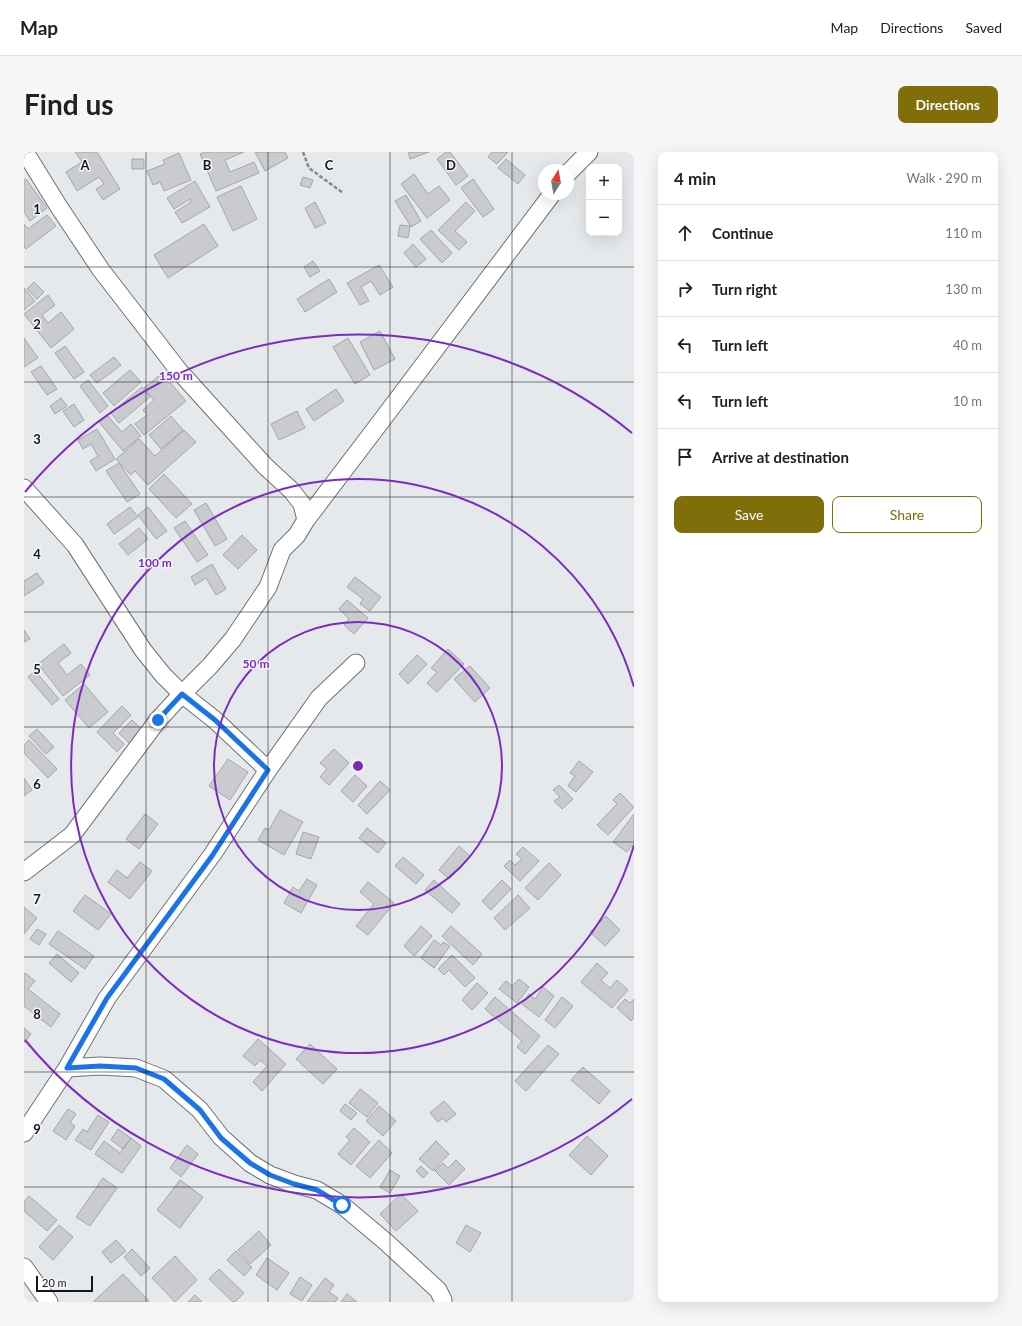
<!DOCTYPE html>
<html lang="en">
<head>
<meta charset="utf-8">
<style>
	:root { --surface:#fff; --page:#f6f6f6; --text:#202124; --muted:#757577; --line:#e0e0e0; --accent:#7f6e0a }
	body { margin:0; font-family:Lato,sans-serif; background:var(--page); color:var(--text) }
	.controls { position:absolute; right:12px; top:12px; display:grid; overflow:hidden; border-radius:8px; box-shadow:0 4px 16px #0002 }
	.controls button { width:36px; height:36px; display:grid; place-items:center; padding:0; border:0; border-bottom:1px solid var(--line); background:var(--surface); color:var(--text); font:20px sans-serif }
	.compass { position:absolute; left:514px; top:12px; width:36px; height:36px; border-radius:50%; background:var(--surface); box-shadow:0 4px 16px #0002; rotate:11deg }
	.scale { position:absolute; left:12px; bottom:10px; width:57px; box-sizing:border-box; padding-left:4px; border:2px solid #161718; border-top:0; font-size:11px; line-height:14px; white-space:nowrap; color:#161718; -webkit-text-stroke:3px #f4f6fa; paint-order:stroke }
	.stop { position:absolute; width:12px; height:12px; margin:-9px; border:3px solid #1a73e8; border-radius:50%; background:#fff }
	.stop.end { background:#1a73e8; border-color:#fff; box-shadow:0 1px 4px #0008 }
	.list { margin:0; padding:0; list-style:none }
	h2 { display:flex; justify-content:space-between; align-items:center; height:52px; margin:0; padding:0 16px; font-size:17px }
	h2 small { font-size:13px; font-weight:400; color:var(--muted) }
	.list li { display:grid; grid-template-columns:26px 1fr auto; gap:12px; align-items:center; box-sizing:border-box; height:56px; padding:0 16px; border-top:1px solid var(--line) }
	.list b { display:block; font-size:15px; white-space:nowrap }
	.list em { font-size:13px; font-style:normal; color:var(--muted) }
	.actions { display:flex; gap:8px; padding:12px 16px }
	.actions a { flex:1; padding:9px 0; border:1px solid var(--accent); border-radius:8px; text-align:center; font-size:14px; color:var(--accent) }
	.actions .main { background:var(--accent); color:#fff }
	.icon { flex:none; width:22px; height:22px; fill:none; stroke:currentColor; stroke-width:2; stroke-linecap:round; stroke-linejoin:round }
	.map { position:relative; flex:none; width:610px; height:1150px; overflow:hidden; border-radius:8px }
	header { display:flex; align-items:center; gap:24px; box-sizing:border-box; height:56px; padding:0 20px; background:var(--surface); border-bottom:1px solid var(--line) }
	header strong { font-size:19px }
	nav { display:flex; gap:22px; margin-inline-start:auto; font-size:14px }
	.intro { display:flex; align-items:center; justify-content:space-between; box-sizing:border-box; height:96px; padding:0 24px }
	h1 { margin:0; font-size:28px }
	.button { padding:10px 18px; border-radius:8px; background:var(--accent); color:#fff; font-size:14px; font-weight:700 }
	main { display:flex; gap:24px; padding:0 24px }
	aside { flex:1; background:var(--surface); border-radius:8px; box-shadow:0 4px 16px #0002 }
	.map>svg:first-child { display:block }
</style>
</head>
<body>
<header>
<strong>Map</strong>
<nav><a>Map</a><a>Directions</a><a>Saved</a></nav>
</header>
<div class="intro"><h1>Find us</h1><a class="button">Directions</a></div>
<main>
<div class="map">
<svg width="610" height="1150" viewBox="0 0 610 1150">
	<rect width="100%" height="100%" fill="#e6e9ec"/>
	<path fill="#c9cbcf" stroke="#a4a6aa" d="M 51,0 L 73,0 L 96,37 L 79,48 L 72,37 L 80,32 L 75,25 L 53,39 L 42,20 L 58,10 Z
		M 181,0 L 220,0 L 201,8 L 206,20 L 230,10 L 235,21 L 192,39 L 176,2 Z
		M 231,0 L 261,0 L 264,6 L 241,19 Z
		M 384,0 L 405,0 L 386,7 Z
		M 422,0 L 426,0 L 444,24 L 432,33 L 413,7 Z
		M 468,0 L 484,0 L 473,12 L 464,5 Z
		M 155,1 L 167,28 L 140,39 L 136,30 L 129,33 L 123,19 L 141,12 L 139,8 Z
		M 108,7 L 120,7 L 120,17 L 108,17 Z
		M 482,7 L 501,23 L 494,32 L 474,16 Z
		M 390,22 L 404,42 L 415,34 L 426,48 L 403,66 L 377,32 Z
		M 279,25 L 289,28 L 286,36 L 276,33 Z
		M 2,27 L 23,56 L 6,69 L 0,60 L 0,28 Z
		M 449,27 L 470,57 L 459,65 L 437,36 Z
		M 171,29 L 186,55 L 158,71 L 151,60 L 167,50 L 166,47 L 150,57 L 143,46 Z
		M 217,34 L 233,67 L 209,79 L 193,45 Z
		M 382,43 L 397,69 L 387,75 L 371,49 Z
		M 291,50 L 302,71 L 291,76 L 281,56 Z
		M 442,50 L 451,59 L 431,79 L 443,90 L 435,98 L 414,78 Z
		M 23,63 L 32,74 L 2,97 L 0,95 L 0,72 L 4,77 Z
		M 180,72 L 194,94 L 144,126 L 130,103 Z
		M 376,73 L 386,74 L 384,86 L 374,84 Z
		M 407,78 L 428,101 L 418,111 L 396,87 Z
		M 389,92 L 402,107 L 392,115 L 380,101 Z
		M 289,109 L 296,119 L 286,125 L 280,115 Z
		M 355,113 L 369,135 L 356,143 L 347,129 L 337,135 L 345,149 L 336,153 L 323,131 Z
		M 305,127 L 313,140 L 281,160 L 273,147 Z
		M 10,130 L 20,140 L 13,147 L 3,137 Z
		M 0,136 L 11,149 L 0,158 Z
		M 24,143 L 31,153 L 18,163 L 24,171 L 37,160 L 50,177 L 27,196 L 0,162 Z
		M 356,179 L 371,207 L 350,218 L 336,190 Z
		M 0,186 L 14,206 L 0,215 Z
		M 324,186 L 346,223 L 331,232 L 309,195 Z
		M 41,194 L 60,220 L 50,227 L 31,201 Z
		M 90,205 L 97,213 L 73,231 L 66,223 Z
		M 17,214 L 33,237 L 23,243 L 7,220 Z
		M 106,218 L 117,230 L 90,254 L 79,241 Z
		M 138,221 L 162,249 L 120,283 L 111,272 L 123,263 L 119,258 L 130,248 L 120,236 Z
		M 64,228 L 84,254 L 76,261 L 56,234 Z
		M 118,235 L 126,245 L 95,271 L 87,261 Z
		M 312,237 L 320,249 L 290,269 L 282,257 Z
		M 37,246 L 43,254 L 31,262 L 26,254 Z
		M 50,252 L 60,268 L 50,275 L 39,259 Z
		M 273,259 L 281,276 L 255,288 L 247,272 Z
		M 83,263 L 98,280 L 107,272 L 117,284 L 99,299 L 75,270 Z
		M 147,264 L 159,278 L 137,297 L 125,283 Z
		M 73,277 L 91,307 L 72,319 L 66,309 L 74,304 L 67,292 L 59,297 L 54,288 Z
		M 160,278 L 172,290 L 124,333 L 111,319 L 107,323 L 92,307 L 115,287 L 131,304 Z
		M 95,311 L 116,342 L 103,350 L 82,319 Z
		M 140,322 L 168,352 L 152,366 L 125,337 Z
		M 182,351 L 203,387 L 191,394 L 170,358 Z
		M 106,355 L 114,365 L 90,382 L 83,372 Z
		M 124,355 L 143,379 L 132,387 L 114,363 Z
		M 161,369 L 184,403 L 173,410 L 150,376 Z
		M 115,376 L 124,387 L 104,403 L 95,392 Z
		M 218,383 L 233,398 L 214,417 L 199,403 Z
		M 188,412 L 202,437 L 192,443 L 182,426 L 171,433 L 167,425 Z
		M 13,421 L 20,431 L 0,444 L 0,429 Z
		M 331,425 L 357,445 L 346,459 L 336,452 L 339,447 L 323,435 Z
		M 323,448 L 344,466 L 330,482 L 320,473 L 325,467 L 315,457 Z
		M 0,478 L 6,487 L 0,490 Z
		M 40,492 L 47,501 L 34,511 L 43,523 L 57,512 L 66,523 L 39,544 L 14,512 Z
		M 424,497 L 440,512 L 413,540 L 403,531 L 413,520 L 407,516 Z
		M 393,503 L 403,512 L 384,532 L 375,522 Z
		M 446,514 L 466,536 L 451,550 L 430,527 Z
		M 11,519 L 35,547 L 28,553 L 4,525 Z
		M 60,532 L 84,560 L 65,576 L 41,548 Z
		M 98,554 L 107,563 L 89,581 L 100,592 L 93,600 L 73,580 Z
		M 108,568 L 119,578 L 106,592 L 95,581 Z
		M 13,577 L 30,595 L 22,602 L 5,584 Z
		M 5,588 L 33,617 L 24,626 L 0,601 L 0,593 Z
		M 310,597 L 325,611 L 305,633 L 296,625 L 303,617 L 296,611 Z
		M 204,607 L 224,620 L 206,648 L 185,634 Z
		M 555,609 L 569,620 L 552,640 L 544,634 L 551,624 L 546,621 Z
		M 331,623 L 343,634 L 329,650 L 317,639 Z
		M 0,626 L 8,638 L 0,644 Z
		M 356,629 L 366,638 L 343,662 L 334,653 Z
		M 535,633 L 549,647 L 538,657 L 530,649 L 536,645 L 529,638 Z
		M 596,641 L 610,655 L 584,683 L 573,673 L 593,652 L 589,648 Z
		M 256,658 L 279,670 L 260,703 L 234,688 L 241,676 L 245,678 Z
		M 121,662 L 134,672 L 115,697 L 102,687 Z
		M 610,662 L 610,691 L 603,700 L 589,690 Z
		M 343,676 L 362,691 L 354,701 L 335,686 Z
		M 279,680 L 295,685 L 287,707 L 272,702 Z
		M 435,694 L 446,704 L 425,727 L 415,718 Z
		M 499,695 L 515,709 L 496,729 L 480,714 L 486,708 L 491,713 L 498,707 L 492,702 Z
		M 379,705 L 400,723 L 392,732 L 371,714 Z
		M 116,710 L 128,719 L 106,747 L 84,730 L 93,718 L 103,726 Z
		M 525,711 L 537,723 L 514,748 L 501,736 Z
		M 283,727 L 293,733 L 277,761 L 260,751 L 269,735 L 275,739 Z
		M 410,728 L 436,752 L 428,761 L 401,738 Z
		M 478,728 L 487,737 L 467,758 L 458,749 Z
		M 344,730 L 370,751 L 344,783 L 332,774 L 350,752 L 336,740 Z
		M 61,743 L 87,762 L 74,778 L 49,759 Z
		M 494,743 L 506,756 L 481,778 L 470,766 Z
		M 0,755 L 13,766 L 0,782 Z
		M 582,764 L 596,778 L 581,794 L 566,780 Z
		M 397,774 L 408,784 L 390,804 L 380,794 Z
		M 427,774 L 458,802 L 449,813 L 418,784 Z
		M 13,777 L 22,782 L 15,793 L 6,787 Z
		M 34,779 L 70,804 L 61,817 L 25,792 Z
		M 410,788 L 417,793 L 419,790 L 426,794 L 410,816 L 397,806 Z
		M 33,802 L 55,821 L 47,830 L 25,811 Z
		M 428,803 L 451,826 L 441,835 L 425,818 L 420,823 L 414,817 Z
		M 573,811 L 584,821 L 577,828 L 586,836 L 593,828 L 604,838 L 588,856 L 557,830 Z
		M 1,821 L 11,829 L 4,837 L 36,862 L 27,875 L 0,854 L 0,823 Z
		M 495,827 L 505,835 L 493,851 L 475,837 L 482,829 L 488,834 Z
		M 453,831 L 464,841 L 448,858 L 438,848 Z
		M 519,835 L 530,844 L 515,865 L 498,852 L 505,842 L 511,847 Z
		M 471,845 L 516,884 L 501,902 L 493,895 L 498,889 L 461,857 Z
		M 538,845 L 549,854 L 531,876 L 521,868 Z
		M 601,847 L 606,851 L 610,847 L 610,865 L 607,869 L 593,856 Z
		M 0,876 L 7,882 L 0,891 Z
		M 234,887 L 262,912 L 238,939 L 229,930 L 243,914 L 236,908 L 231,914 L 219,904 Z
		M 286,892 L 313,917 L 299,932 L 272,907 Z
		M 524,893 L 535,902 L 502,939 L 491,929 Z
		M 559,915 L 586,939 L 575,952 L 547,928 Z
		M 336,937 L 354,951 L 343,965 L 325,951 Z
		M 420,949 L 432,962 L 422,970 L 419,966 L 414,970 L 406,961 Z
		M 321,952 L 333,961 L 327,968 L 316,959 Z
		M 355,954 L 372,969 L 359,984 L 342,969 Z
		M 44,957 L 52,962 L 46,971 L 51,974 L 42,988 L 29,979 Z
		M 74,963 L 85,970 L 67,998 L 51,988 L 59,977 L 63,980 Z
		M 330,976 L 346,990 L 327,1013 L 314,1002 L 326,988 L 322,985 Z
		M 94,977 L 107,986 L 99,997 L 87,988 Z
		M 563,984 L 584,1004 L 567,1023 L 545,1003 Z
		M 107,986 L 117,994 L 98,1021 L 71,1002 L 80,989 L 96,1001 Z
		M 355,988 L 368,1001 L 346,1026 L 332,1014 Z
		M 412,989 L 425,1002 L 409,1019 L 395,1007 Z
		M 163,993 L 174,1002 L 157,1025 L 146,1016 Z
		M 432,1008 L 441,1017 L 425,1033 L 411,1019 L 419,1011 L 424,1016 Z
		M 397,1014 L 404,1021 L 399,1026 L 392,1019 Z
		M 366,1018 L 376,1024 L 366,1041 L 356,1035 Z
		M 79,1026 L 93,1036 L 66,1074 L 52,1065 Z
		M 156,1028 L 179,1045 L 156,1076 L 133,1058 Z
		M 377,1042 L 394,1059 L 372,1079 L 356,1062 Z
		M 5,1044 L 33,1068 L 23,1079 L 0,1059 L 0,1050 Z
		M 35,1073 L 49,1085 L 29,1108 L 15,1095 Z
		M 442,1073 L 457,1081 L 446,1100 L 432,1091 Z
		M 235,1079 L 247,1093 L 226,1112 L 214,1098 Z
		M 92,1088 L 102,1099 L 87,1111 L 78,1100 Z
		M 108,1097 L 126,1116 L 117,1124 L 100,1105 Z
		M 212,1099 L 225,1113 L 228,1115 L 220,1124 L 203,1108 Z
		M 151,1104 L 173,1128 L 151,1150 L 128,1126 Z
		M 243,1106 L 265,1121 L 253,1138 L 232,1123 Z
		M 195,1117 L 220,1141 L 211,1150 L 209,1150 L 185,1127 Z
		M 99,1122 L 125,1149 L 124,1150 L 70,1150 L 70,1149 Z
		M 276,1125 L 288,1133 L 278,1149 L 266,1142 Z
		M 301,1126 L 310,1133 L 305,1140 L 314,1146 L 311,1150 L 283,1150 Z
		M 323,1142 L 333,1150 L 317,1150 Z
		M 171,1143 L 178,1150 L 164,1150 Z"/>
	<g fill="none" stroke-linecap="round" stroke-linejoin="round">
		<defs>
			<path id="street" d="M 1,0 L 35,55 L 77,118 L 118,171 L 155,219 L 241,314 L 267,338 L 278,352 L 282,368
				M 544,21 L 565,0
				M 0,336 L 51,393 L 119,498 L 139,523 L 158,542 L 191,568 L 244,618
				M 0,720 L 48,683 L 134,568 L 158,542 L 186,514 L 209,487 L 244,435 L 258,398 L 273,383 L 282,368 L 358,268 L 528,42
				M 43,916 L 76,914 L 112,916 L 140,927 L 176,958 L 197,985 L 226,1011 L 246,1023 L 270,1032 L 293,1038 L 318,1053 L 362,1090 L 414,1138 L 419,1148 L 419,1150
				M 0,981 L 43,916 L 83,846 L 188,703 L 244,618 L 295,546 L 332,511
				M 0,1115 L 25,1150"/>
		</defs>
		<use href="#street" stroke="#6f7174" stroke-width="19"/>
		<path stroke="#86888a" stroke-width="2.5" stroke-dasharray="4 2" stroke-linecap="butt" d="M 279,0 L 285,16 L 319,41"/>
		<use href="#street" stroke="#fff" stroke-width="17"/>
	</g>
	<g fill="none" stroke-linecap="round" stroke-linejoin="round">
		<path stroke="#1a73e8" stroke-width="5" d="M 134,568 L 158,542 L 191,568 L 244,618 L 188,704 L 83,846 L 43,916 L 76,914 L 112,916 L 140,927 L 176,958 L 197,986 L 226,1011 L 246,1023 L 270,1032 L 293,1038 L 318,1053"/>
	</g>
	<path fill="none" stroke="#161718" stroke-width="1" stroke-opacity="0.55" d="M 122,0 L 122,1150M 244,0 L 244,1150M 366,0 L 366,1150M 488,0 L 488,1150M 0,115 L 610,115M 0,230 L 610,230M 0,345 L 610,345M 0,460 L 610,460M 0,575 L 610,575M 0,690 L 610,690M 0,805 L 610,805M 0,920 L 610,920M 0,1035 L 610,1035"/>
	<g fill="none" stroke="#7b2cbf" stroke-width="2">
		<circle cx="334" cy="614" r="144"/>
		<path d="M610 693A287 287 0 1 1 610 535"/>
		<path d="M608 947A431 431 0 0 1 1 888M1 340A431 431 0 0 1 608 281"/>
	</g>
	<g font-size="13" text-anchor="middle" font-weight="bold" fill="#161718" stroke="#f4f6fa" stroke-width="3" stroke-linejoin="round" paint-order="stroke">
		<text x="61" y="18">A</text>
		<text x="183" y="18">B</text>
		<text x="305" y="18">C</text>
		<text x="427" y="18">D</text>
		<text x="13" y="62">1</text>
		<text x="13" y="177">2</text>
		<text x="13" y="292">3</text>
		<text x="13" y="407">4</text>
		<text x="13" y="522">5</text>
		<text x="13" y="637">6</text>
		<text x="13" y="752">7</text>
		<text x="13" y="867">8</text>
		<text x="13" y="982">9</text>
	</g>
	<circle cx="334" cy="614" r="6" fill="#7b2cbf" stroke="#f4f6fa" stroke-width="2"/>
	<g font-size="12" text-anchor="middle" font-weight="bold" fill="#7b2cbf" stroke="#f4f6fa" stroke-width="3" stroke-linejoin="round" paint-order="stroke">
		<text x="152" y="228">150 m</text>
		<text x="131" y="415">100 m</text>
		<text x="232" y="516">50 m</text>
	</g>
</svg>
<div class="controls">
<button>+</button>
<button>−</button>
</div>
<svg class="compass" viewBox="-18 -18 36 36"><path d="M0-13l5 13h-10z" fill="#e53935"/><path d="M0 13l5-13h-10z" fill="#757577"/></svg>
<div class="scale">20 m</div>
<div class="stop" style="left:318px;top:1053px"></div>
<div class="stop end" style="left:134px;top:568px"></div>
</div>
<aside>
<h2>4 min<small>Walk · 290 m</small></h2>
<ul class="list">
<li><svg class="icon" aria-label="ahead" viewBox="0 0 24 24"><path d="M12 20V5M6 11l6-6 6 6"/></svg><div><b>Continue</b></div><em>110 m</em></li>
<li><svg class="icon" aria-label="right" viewBox="0 0 24 24"><path d="M7 20v-9h11M14 6l5 5-5 5"/></svg><div><b>Turn right</b></div><em>130 m</em></li>
<li><svg class="icon" aria-label="left" viewBox="0 0 24 24"><path d="M17 20v-9H6M10 6l-5 5 5 5"/></svg><div><b>Turn left</b></div><em>40 m</em></li>
<li><svg class="icon" aria-label="left" viewBox="0 0 24 24"><path d="M17 20v-9H6M10 6l-5 5 5 5"/></svg><div><b>Turn left</b></div><em>10 m</em></li>
<li><svg class="icon" aria-label="arrive" viewBox="0 0 24 24"><path d="M6 21V4h12l-3 4 3 4H6"/></svg><div><b>Arrive at destination</b></div></li>
</ul>
<div class="actions"><a class="main">Save</a><a>Share</a></div>
</aside>
</main>
</body>
</html>
